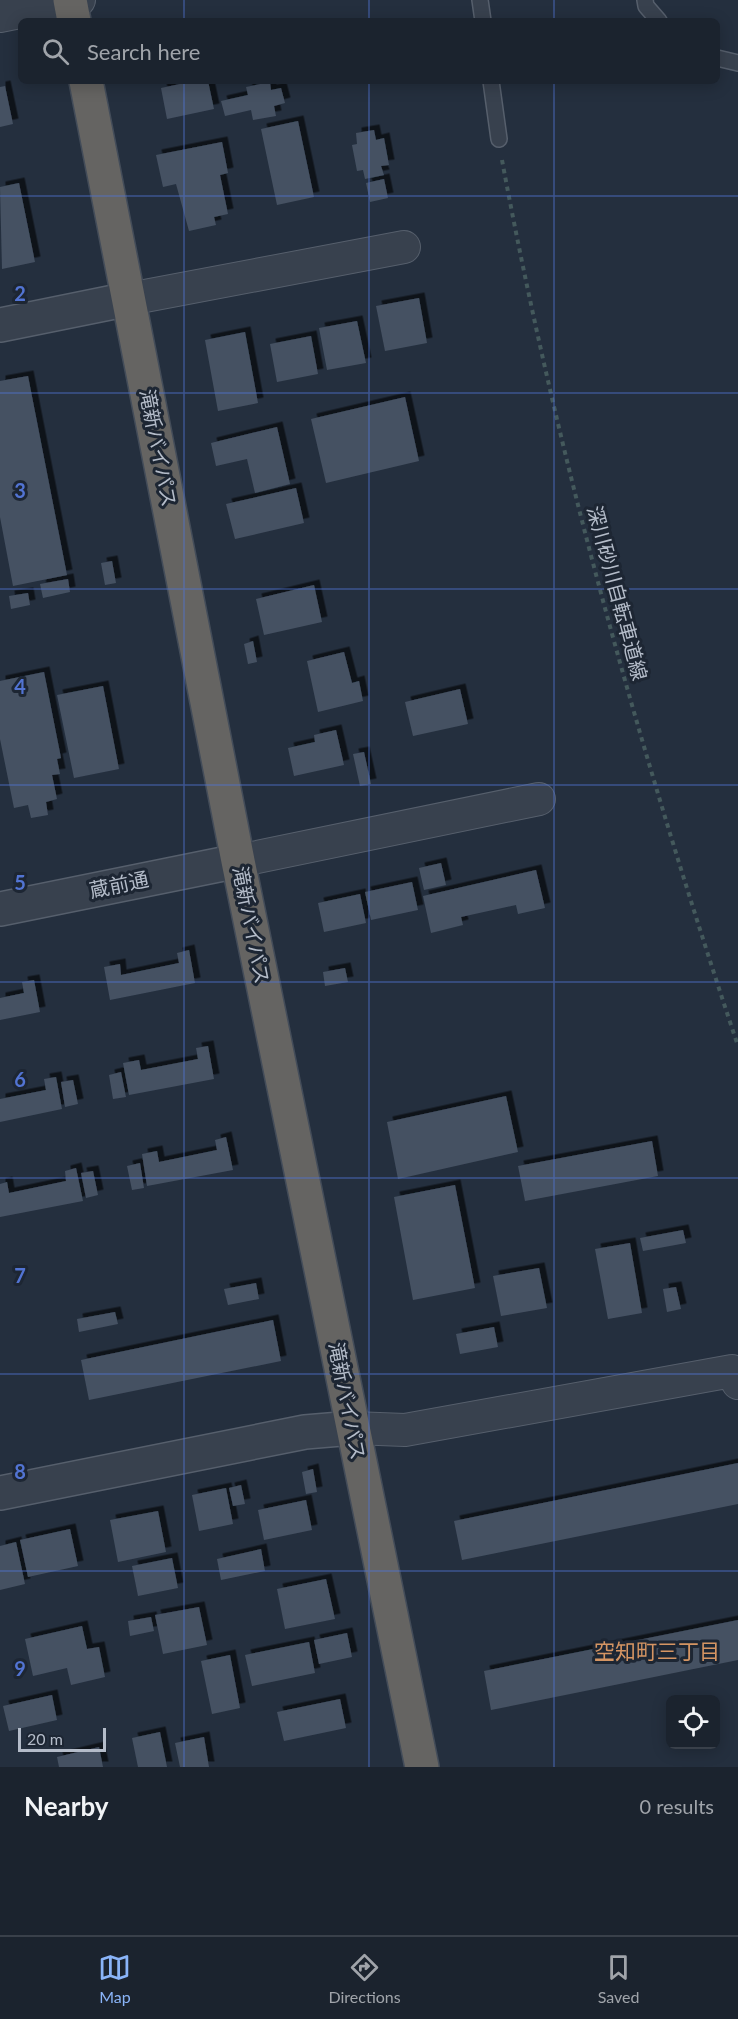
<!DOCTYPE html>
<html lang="en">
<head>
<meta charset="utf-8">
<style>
	:root { --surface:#1b232e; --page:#282f3a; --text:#f1f3f6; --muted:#a0a4aa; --line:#39404a; --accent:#8ab4f8 }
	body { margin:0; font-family:Lato,"Noto Sans JP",sans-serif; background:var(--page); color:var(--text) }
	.controls { position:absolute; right:18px; bottom:18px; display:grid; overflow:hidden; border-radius:9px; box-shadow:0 3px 15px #0003 }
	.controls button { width:54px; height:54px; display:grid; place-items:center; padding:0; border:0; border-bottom:2px solid var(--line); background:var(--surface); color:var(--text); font:30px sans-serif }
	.scale { position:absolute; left:18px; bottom:15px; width:88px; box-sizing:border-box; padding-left:6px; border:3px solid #b4bcc9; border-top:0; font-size:16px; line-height:21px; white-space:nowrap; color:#b4bcc9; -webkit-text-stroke:4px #1d2633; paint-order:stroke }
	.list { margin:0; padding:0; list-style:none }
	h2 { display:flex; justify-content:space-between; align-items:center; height:78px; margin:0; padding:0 24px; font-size:26px }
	h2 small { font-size:20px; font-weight:400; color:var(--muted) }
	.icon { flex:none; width:33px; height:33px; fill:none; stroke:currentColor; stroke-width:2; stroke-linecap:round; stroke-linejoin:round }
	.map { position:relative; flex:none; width:738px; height:1767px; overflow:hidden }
	.search { position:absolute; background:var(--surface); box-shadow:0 3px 15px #0003; left:18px; right:18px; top:18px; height:66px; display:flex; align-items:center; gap:15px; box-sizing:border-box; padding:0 21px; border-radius:9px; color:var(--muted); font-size:22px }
	.sheet { height:168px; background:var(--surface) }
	nav { display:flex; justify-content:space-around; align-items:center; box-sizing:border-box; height:84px; border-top:2px solid var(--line); background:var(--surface); font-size:16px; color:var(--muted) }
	nav a { display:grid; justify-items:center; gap:3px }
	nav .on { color:var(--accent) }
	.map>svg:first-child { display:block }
</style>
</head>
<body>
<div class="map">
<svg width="738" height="1767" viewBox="0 0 738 1767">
	<defs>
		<filter id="shadow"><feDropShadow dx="5.5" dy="-5.5" stdDeviation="0" flood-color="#0009"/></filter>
	</defs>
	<rect width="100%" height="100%" fill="#242f3e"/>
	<path fill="#455162" filter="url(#shadow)" d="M 194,81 L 208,81 L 214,109 L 167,119 L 161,88 Z
		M 270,82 L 271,90 L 281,88 L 285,103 L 274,106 L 276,116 L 253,120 L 251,110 L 225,116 L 221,101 L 248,95 L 246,87 Z
		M 5,86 L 13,124 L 0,127 L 0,87 Z
		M 298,121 L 314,197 L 277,205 L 261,129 Z
		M 374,130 L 376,140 L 384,138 L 389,165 L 381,166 L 384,175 L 365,179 L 363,170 L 357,171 L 352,145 L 357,144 L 356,133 Z
		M 222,142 L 228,173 L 220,175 L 228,214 L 214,217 L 216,225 L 189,231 L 176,184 L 163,187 L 156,155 Z
		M 384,179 L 388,198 L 370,202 L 366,183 Z
		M 19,183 L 35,262 L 2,269 L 0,187 Z
		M 419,298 L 427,343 L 385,351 L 376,306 Z
		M 357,321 L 366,363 L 327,370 L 319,328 Z
		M 245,332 L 258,403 L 218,411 L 205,340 Z
		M 311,336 L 318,374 L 277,382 L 270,344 Z
		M 28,376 L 67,575 L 13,586 L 0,517 L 0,381 Z
		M 405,397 L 419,461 L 326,483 L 311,419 Z
		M 277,427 L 290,484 L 255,493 L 247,459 L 216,466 L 211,443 Z
		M 296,488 L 304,523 L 235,539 L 226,504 Z
		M 112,561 L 116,583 L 105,585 L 101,563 Z
		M 68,579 L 70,592 L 43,598 L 40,584 Z
		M 314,585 L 322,622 L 264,635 L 256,599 Z
		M 28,593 L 30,605 L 11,609 L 9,596 Z
		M 253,641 L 257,662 L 248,664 L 244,644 Z
		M 344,652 L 352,683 L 359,681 L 363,701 L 318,712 L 307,661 Z
		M 44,672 L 61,758 L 57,759 L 60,774 L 52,775 L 57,799 L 46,802 L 48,815 L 31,818 L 28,805 L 14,808 L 0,739 L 0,681 Z
		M 103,686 L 119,769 L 74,778 L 57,695 Z
		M 460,689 L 468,724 L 413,736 L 405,702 Z
		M 336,730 L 344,765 L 294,776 L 288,748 L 315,742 L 314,735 Z
		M 364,752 L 371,784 L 360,786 L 353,754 Z
		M 441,863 L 446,885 L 424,890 L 419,868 Z
		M 536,870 L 545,908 L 518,914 L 516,905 L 461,917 L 463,925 L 431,933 L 423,896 Z
		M 412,882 L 418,910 L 371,920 L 365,892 Z
		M 360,894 L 366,923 L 324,932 L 318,903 Z
		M 189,950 L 195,983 L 110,1000 L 104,967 L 120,964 L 121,975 L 179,963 L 177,953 Z
		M 345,968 L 348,982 L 325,986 L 323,972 Z
		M 34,980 L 40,1012 L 0,1020 L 0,998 L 24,993 L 22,982 Z
		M 208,1046 L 214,1079 L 129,1095 L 123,1063 L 139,1060 L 141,1070 L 198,1059 L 196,1048 Z
		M 121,1072 L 126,1097 L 113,1099 L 109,1075 Z
		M 56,1077 L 62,1109 L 0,1122 L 0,1099 L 46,1090 L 44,1079 Z
		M 73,1080 L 78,1104 L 65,1107 L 61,1082 Z
		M 506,1096 L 518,1152 L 398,1179 L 387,1122 Z
		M 226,1137 L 233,1170 L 147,1186 L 142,1154 L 157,1151 L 159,1162 L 217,1150 L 215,1140 Z
		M 652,1141 L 658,1176 L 525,1201 L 518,1166 Z
		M 140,1163 L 144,1188 L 132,1190 L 127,1166 Z
		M 76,1168 L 83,1201 L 0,1217 L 0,1184 L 7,1182 L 9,1193 L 66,1181 L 65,1171 Z
		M 93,1171 L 98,1195 L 86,1198 L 81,1173 Z
		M 455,1185 L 475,1288 L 413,1300 L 394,1197 Z
		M 683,1230 L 686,1243 L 643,1251 L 640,1238 Z
		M 630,1243 L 642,1313 L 608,1319 L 595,1249 Z
		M 539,1268 L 547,1308 L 501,1316 L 493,1276 Z
		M 256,1283 L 259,1299 L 228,1305 L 224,1289 Z
		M 676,1287 L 681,1309 L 667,1312 L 663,1289 Z
		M 115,1312 L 118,1324 L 79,1332 L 77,1319 Z
		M 273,1320 L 281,1361 L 89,1400 L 81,1360 Z
		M 494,1327 L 498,1347 L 460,1354 L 456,1334 Z
		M 738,1463 L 738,1504 L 462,1560 L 454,1521 Z
		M 313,1469 L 317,1492 L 306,1494 L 302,1472 Z
		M 241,1485 L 245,1504 L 233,1506 L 229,1488 Z
		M 226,1488 L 233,1524 L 199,1531 L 192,1495 Z
		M 306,1500 L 312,1530 L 264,1540 L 258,1510 Z
		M 158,1511 L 166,1552 L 118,1562 L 110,1520 Z
		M 70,1529 L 78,1566 L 28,1577 L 20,1540 Z
		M 16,1542 L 25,1584 L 0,1590 L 0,1546 Z
		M 261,1549 L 265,1571 L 221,1580 L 217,1559 Z
		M 172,1558 L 178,1588 L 138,1596 L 132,1566 Z
		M 326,1579 L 335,1619 L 285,1629 L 277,1589 Z
		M 199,1607 L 207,1645 L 163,1654 L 155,1615 Z
		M 151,1617 L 154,1631 L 130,1636 L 128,1621 Z
		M 738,1620 L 738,1660 L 491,1710 L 484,1671 Z
		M 82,1626 L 87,1649 L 99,1647 L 105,1677 L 71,1685 L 67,1668 L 33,1676 L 25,1639 Z
		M 347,1633 L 352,1657 L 319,1664 L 314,1640 Z
		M 309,1642 L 315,1673 L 252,1686 L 245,1655 Z
		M 230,1655 L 240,1708 L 212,1714 L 201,1661 Z
		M 52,1695 L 57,1720 L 9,1731 L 3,1706 Z
		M 340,1699 L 346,1728 L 284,1741 L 277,1712 Z
		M 160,1732 L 167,1767 L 138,1767 L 132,1738 Z
		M 204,1737 L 209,1767 L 180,1767 L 175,1743 Z
		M 99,1747 L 103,1767 L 59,1767 L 57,1757 Z"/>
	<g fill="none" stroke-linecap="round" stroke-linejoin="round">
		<defs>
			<path id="service" d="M 480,0 L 483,21
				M 645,0 L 646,6 L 659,21
				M 717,58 L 738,63
				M 491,81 L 499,139"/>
			<path id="minor" d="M 0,16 L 79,0
				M 129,299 L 404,247
				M 238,861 L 539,799
				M 353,1428 L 405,1430 L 732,1371 L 738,1383"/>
			<path id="tertiary" d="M 0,325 L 129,299
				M 0,909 L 238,861
				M 0,1493 L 305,1432 L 353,1428"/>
			<path id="trunk" d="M 70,0 L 74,21
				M 86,81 L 238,861 L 422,1767"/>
		</defs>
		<use href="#service" stroke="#565f6c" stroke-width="18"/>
		<use href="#minor" stroke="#565f6c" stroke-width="34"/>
		<use href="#tertiary" stroke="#565f6c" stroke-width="36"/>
		<use href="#trunk" stroke="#434c59" stroke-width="36"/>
		<path stroke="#44595c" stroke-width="4" stroke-dasharray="4.5 4.5" stroke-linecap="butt" d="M 502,160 C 558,461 641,755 738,1046"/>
		<use href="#service" stroke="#38414e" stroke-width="15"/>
		<use href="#minor" stroke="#38414e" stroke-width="32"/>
		<use href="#tertiary" stroke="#38414e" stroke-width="33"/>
		<use href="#trunk" stroke="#656462" stroke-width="33"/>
	</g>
	<path fill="none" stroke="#5274d3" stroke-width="1.5" stroke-opacity="0.55" d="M 184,0 L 184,21M 369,0 L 369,21M 554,0 L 554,21M 184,81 L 184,1767M 369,81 L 369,1767M 554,81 L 554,1767M 0,196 L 738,196M 0,393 L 738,393M 0,589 L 738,589M 0,785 L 738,785M 0,982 L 738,982M 0,1178 L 738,1178M 0,1374 L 738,1374M 0,1571 L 738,1571"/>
	<g text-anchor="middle" stroke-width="6" stroke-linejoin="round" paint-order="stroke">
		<g font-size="20" fill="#b4bcc9" stroke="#1d2633">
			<text transform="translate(158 448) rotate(79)" y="7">滝新バイパス</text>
			<text transform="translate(617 593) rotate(75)" y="7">深川砂川自転車道線</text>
			<text transform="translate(119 885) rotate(-12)" y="7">蔵前通</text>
			<text transform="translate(251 925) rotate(79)" y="7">滝新バイパス</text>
			<text transform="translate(347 1401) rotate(79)" y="7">滝新バイパス</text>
		</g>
		<g font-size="21" fill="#d59563" stroke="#1d2633">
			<text x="657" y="1659">空知町三丁目</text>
		</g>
	</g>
	<g font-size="20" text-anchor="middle" font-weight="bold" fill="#5274d3" stroke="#1d2633" stroke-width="6" stroke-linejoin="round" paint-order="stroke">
		<text x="20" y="301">2</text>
		<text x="20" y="498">3</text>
		<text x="20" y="694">4</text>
		<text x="20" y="890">5</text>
		<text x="20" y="1087">6</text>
		<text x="20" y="1283">7</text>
		<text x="20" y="1479">8</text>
		<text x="20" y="1676">9</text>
	</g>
</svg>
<div class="controls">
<button><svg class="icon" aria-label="locate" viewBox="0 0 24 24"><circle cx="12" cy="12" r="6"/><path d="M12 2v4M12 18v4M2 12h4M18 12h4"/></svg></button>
</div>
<div class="scale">20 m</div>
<div class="search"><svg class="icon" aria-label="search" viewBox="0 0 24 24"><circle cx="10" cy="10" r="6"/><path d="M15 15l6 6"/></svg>Search here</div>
</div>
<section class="sheet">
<h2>Nearby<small>0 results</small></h2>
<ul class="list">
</ul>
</section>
<nav>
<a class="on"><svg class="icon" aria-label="map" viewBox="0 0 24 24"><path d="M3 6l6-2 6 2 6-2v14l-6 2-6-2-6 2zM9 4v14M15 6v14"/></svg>Map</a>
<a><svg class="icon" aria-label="directions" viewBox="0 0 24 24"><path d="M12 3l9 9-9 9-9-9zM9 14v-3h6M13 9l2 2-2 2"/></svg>Directions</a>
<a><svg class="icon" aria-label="saved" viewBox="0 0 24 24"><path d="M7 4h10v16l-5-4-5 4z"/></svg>Saved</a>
</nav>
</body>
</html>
